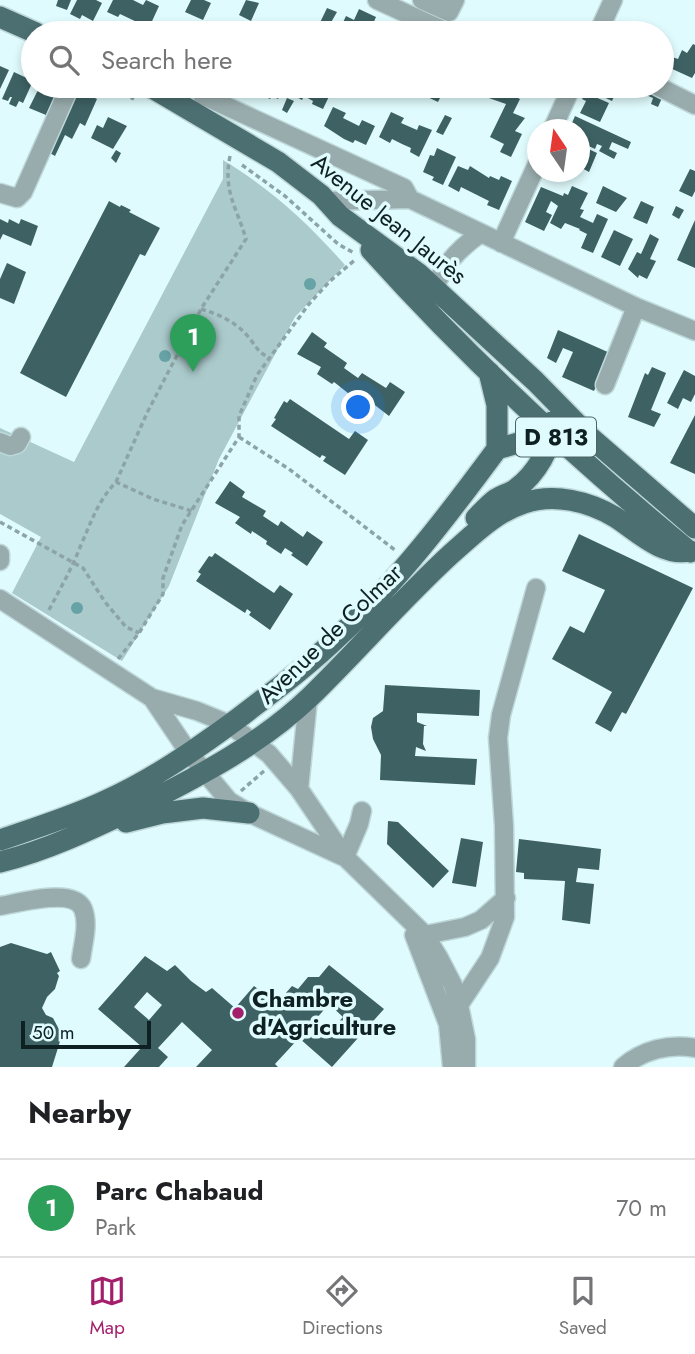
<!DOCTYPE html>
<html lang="en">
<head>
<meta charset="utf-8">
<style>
	:root { --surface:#fff; --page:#f2f2f2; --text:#202124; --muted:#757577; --line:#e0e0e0; --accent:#a31f6c }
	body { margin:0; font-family:Jost,sans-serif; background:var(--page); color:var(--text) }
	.compass { position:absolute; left:527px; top:119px; width:63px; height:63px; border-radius:50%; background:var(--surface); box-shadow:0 4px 10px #0003; rotate:347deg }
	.scale { position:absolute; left:21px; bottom:18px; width:130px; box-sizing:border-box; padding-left:7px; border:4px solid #0e2021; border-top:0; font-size:19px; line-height:24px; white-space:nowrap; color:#0e2021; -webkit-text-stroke:5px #e0fbfd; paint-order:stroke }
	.you { position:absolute; left:359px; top:408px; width:24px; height:24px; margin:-18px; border:5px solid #fff; border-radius:50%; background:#1a73e8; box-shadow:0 0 0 10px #1a73e833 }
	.badge { display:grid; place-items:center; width:46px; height:46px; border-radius:50%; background:var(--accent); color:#fff; font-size:23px; font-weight:700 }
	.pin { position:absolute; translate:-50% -58px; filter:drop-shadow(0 2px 4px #0008) }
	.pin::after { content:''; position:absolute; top:37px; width:24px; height:21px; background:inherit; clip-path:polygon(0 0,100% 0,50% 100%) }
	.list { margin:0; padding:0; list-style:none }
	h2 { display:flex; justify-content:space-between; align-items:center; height:91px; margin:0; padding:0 28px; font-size:30px }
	h2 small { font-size:23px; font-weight:400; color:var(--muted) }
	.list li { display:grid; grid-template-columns:46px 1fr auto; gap:21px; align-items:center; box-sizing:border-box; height:98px; padding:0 28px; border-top:2px solid var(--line) }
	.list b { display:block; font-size:26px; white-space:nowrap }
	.list p { margin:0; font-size:23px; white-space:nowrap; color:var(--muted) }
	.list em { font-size:23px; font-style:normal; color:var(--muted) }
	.icon { flex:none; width:38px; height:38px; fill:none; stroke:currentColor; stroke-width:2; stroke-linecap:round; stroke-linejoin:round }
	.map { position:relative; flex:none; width:695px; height:1067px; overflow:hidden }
	.search { position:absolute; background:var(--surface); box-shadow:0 4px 10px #0003; left:21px; right:21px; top:21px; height:77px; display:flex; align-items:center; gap:18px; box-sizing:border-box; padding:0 24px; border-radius:38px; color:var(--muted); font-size:26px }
	.sheet { height:189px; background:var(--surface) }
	nav { display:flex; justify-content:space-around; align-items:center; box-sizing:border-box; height:98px; border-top:2px solid var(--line); background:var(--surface); font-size:19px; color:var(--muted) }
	nav a { display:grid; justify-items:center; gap:4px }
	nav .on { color:var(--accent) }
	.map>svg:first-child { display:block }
</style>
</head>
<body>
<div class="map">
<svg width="695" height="1067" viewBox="0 0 695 1067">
	<rect width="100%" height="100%" fill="#e0fbfd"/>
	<path fill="#abcacc" d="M 223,160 C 271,189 308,223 345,265 L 295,317 L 219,459 L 169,586 L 122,661 L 12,593 L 41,537 L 0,514 L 0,428 L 74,462 L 223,179 Z"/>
	<path fill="#3e6264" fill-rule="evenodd" d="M 58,0 L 71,0 L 67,10 L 56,6 Z
		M 77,0 L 96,0 L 102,3 L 93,21 L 82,15 L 80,19 L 70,14 Z
		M 113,0 L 133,0 L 143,5 L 146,0 L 159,6 L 148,30 L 138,26 L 139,23 L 120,14 L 118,17 L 107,12 Z
		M 191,0 L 204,0 L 211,3 L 203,20 L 185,12 Z
		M 246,0 L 259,3 L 251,21 L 239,15 Z
		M 327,8 L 337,12 L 325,33 L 315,33 Z
		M 359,9 L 376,17 L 372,26 L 378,29 L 376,33 L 357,33 L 350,30 L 348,33 L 338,33 L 346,16 L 354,20 Z
		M 160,27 L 173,33 L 157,33 Z
		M 693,44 L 695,45 L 695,73 L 692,78 L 668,67 L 672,57 L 678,59 L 682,50 L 687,53 Z
		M 0,66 L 9,70 L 0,89 Z
		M 14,72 L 33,81 L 23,103 L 19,101 L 16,107 L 9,104 L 12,97 L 10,97 L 8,101 L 2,99 Z
		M 40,86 L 57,92 L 46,115 L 29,108 Z
		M 250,86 L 285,86 L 278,99 L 272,96 L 270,99 L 249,89 Z
		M 295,86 L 334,86 L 323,109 L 312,104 L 313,101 L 304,96 L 302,100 L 291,94 Z
		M 361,86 L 376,86 L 370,98 L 358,92 Z
		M 404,86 L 446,86 L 438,102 Z
		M 488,86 L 516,86 L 512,95 L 520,99 L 513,113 L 525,118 L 515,131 L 522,134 L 511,157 L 500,152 L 504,144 L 490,137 L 506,104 L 483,96 Z
		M 594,86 L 634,86 L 629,96 L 617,90 L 612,101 L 591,91 Z
		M 76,89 L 97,99 L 85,126 L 80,123 L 72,139 L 65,135 L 55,156 L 48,152 Z
		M 643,89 L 662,98 L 658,107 L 651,104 L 653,98 L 641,93 Z
		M 586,93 L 609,103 L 600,122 L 580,113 L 586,101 L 582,99 Z
		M 287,98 L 294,101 L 287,113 L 282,110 Z
		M 333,107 L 346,113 L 343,118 L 359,126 L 362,120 L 375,126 L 366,145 L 355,140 L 353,143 L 344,139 L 324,126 Z
		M 391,112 L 404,118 L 401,123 L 417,130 L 419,125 L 432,130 L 419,157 L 410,152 L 411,148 L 402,144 L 392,139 L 390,143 L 379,137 Z
		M 445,115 L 452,118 L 443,135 L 436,132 Z
		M 575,116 L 631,142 L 628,149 L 612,142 L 609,149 L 617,153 L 614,159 L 599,151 L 602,146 L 597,144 L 595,149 L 580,142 L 580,130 L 569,130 Z
		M 108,117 L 127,126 L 113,149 L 91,138 L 97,125 L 103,128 Z
		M 580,145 L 597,153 L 589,172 L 580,167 Z
		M 437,148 L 456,157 L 443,185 L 432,180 L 434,177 L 423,172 L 430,155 L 434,156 Z
		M 116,150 L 121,153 L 116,163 L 111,158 Z
		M 458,166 L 468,170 L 470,166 L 489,178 L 490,176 L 499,180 L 501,176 L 512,181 L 499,210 L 487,205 L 489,201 L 461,187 L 459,192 L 448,186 Z
		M 690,169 L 695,171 L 695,191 L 692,197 L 679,191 Z
		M 572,186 L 588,193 L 580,209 L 584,210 L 580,217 L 593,223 L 597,214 L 608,219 L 593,253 L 581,248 L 587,234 L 579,230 L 580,229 L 565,223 L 561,229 L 550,223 L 558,206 L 551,201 L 546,212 L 552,215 L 544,231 L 525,222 L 541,187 L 563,196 L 564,193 L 568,195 Z
		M 603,186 L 627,198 L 616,212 L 596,203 Z
		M 109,201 L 120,207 L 121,205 L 131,210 L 129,212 L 160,228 L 145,256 L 140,254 L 66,397 L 20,373 Z
		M 641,201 L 654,207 L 647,224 L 633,218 Z
		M 676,206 L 684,210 L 679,219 L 672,215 Z
		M 0,219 L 8,223 L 9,219 L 19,224 L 21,219 L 38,226 L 31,246 L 3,234 L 0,240 Z
		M 695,220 L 695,268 L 677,260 Z
		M 614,230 L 633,239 L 620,266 L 601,257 Z
		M 650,234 L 659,239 L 650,259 L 656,261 L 647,279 L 639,275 L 638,278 L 628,269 L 637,252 L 641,254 Z
		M 7,263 L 26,272 L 14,304 L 0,298 L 0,279 Z
		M 558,330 L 610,353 L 594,391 L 562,377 L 573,352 L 563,348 L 556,363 L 547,358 Z
		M 312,332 L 327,343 L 324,347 L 347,363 L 344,368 L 358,378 L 362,373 L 386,388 L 390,382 L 405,392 L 389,416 L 367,399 L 363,405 L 334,382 L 332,384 L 317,374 L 321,367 L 297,354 Z
		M 652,367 L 666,373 L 651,410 L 661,414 L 654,427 L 628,417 L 645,373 L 648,375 Z
		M 684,370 L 695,376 L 695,394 L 691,402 L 683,398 L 678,409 L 667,403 Z
		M 290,399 L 349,439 L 355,431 L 368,440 L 345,475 L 323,461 L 326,457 L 322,455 L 320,458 L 271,426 L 276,419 L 274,418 L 284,401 L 287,403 Z
		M 695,415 L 695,474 L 670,463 Z
		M 230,481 L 245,492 L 242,497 L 266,511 L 263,516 L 278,526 L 281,521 L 303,537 L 307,531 L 323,542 L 307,566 L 291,555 L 293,553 L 285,548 L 281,554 L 266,544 L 267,541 L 252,531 L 251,534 L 235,523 L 240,517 L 215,503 Z
		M 579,534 L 693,588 L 626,714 L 622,712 L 611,732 L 595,723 L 612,692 L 552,659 L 570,626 L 584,633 L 605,590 L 562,571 Z
		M 215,553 L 274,593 L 280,585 L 293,594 L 270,630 L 249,615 L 251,612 L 247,609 L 245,613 L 196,581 L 201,574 L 198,572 L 209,556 L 212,557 Z
		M 385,685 L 480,690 L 479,716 L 417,713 L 417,722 L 427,726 L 424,726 L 423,744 L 426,751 L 416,747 L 415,756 L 477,759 L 475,785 L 380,780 L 381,755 L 373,739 L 371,727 L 373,718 L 383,711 Z
		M 388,821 L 398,822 L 449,871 L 433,888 L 387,844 Z
		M 461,838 L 483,842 L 476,887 L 452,883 Z
		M 519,839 L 601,849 L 599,870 L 578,868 L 576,882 L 594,884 L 590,924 L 562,920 L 565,881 L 524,879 L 524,873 L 516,872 Z
		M 11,943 L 47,954 L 51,952 L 60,971 L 57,973 L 59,976 L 55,989 L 47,997 L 42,1008 L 46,1015 L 53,1018 L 62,1035 L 52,1067 L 0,1067 L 0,947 Z
		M 145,956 L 167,971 L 175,965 L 191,981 L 206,992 L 212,988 L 235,1008 L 254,986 L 277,1003 L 292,986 L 298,989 L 308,977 L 319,977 L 329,965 L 384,1009 L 332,1067 L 299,1038 L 275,1064 L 278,1067 L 196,1067 L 212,1050 L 182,1022 L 158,1048 L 168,1057 L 159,1067 L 124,1067 L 142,1047 L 98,1009 ZM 147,992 L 162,1005 L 149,1020 L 134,1007 ZM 329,1004 L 343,1017 L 330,1032 L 316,1019 Z"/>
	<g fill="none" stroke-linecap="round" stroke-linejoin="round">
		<defs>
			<path id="minor" d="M 377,0 L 449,33
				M 422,0 L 449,12 L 455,0
				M 598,33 L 613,0
				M 657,86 L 695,105
				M 202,95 L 404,188 L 410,199
				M 552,130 L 572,86
				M 0,193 L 17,198 L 23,192 L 70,86
				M 326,201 L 410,199 L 636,307 L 695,331
				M 501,243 L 538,162
				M 432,301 C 436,272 458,249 481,233
				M 605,385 L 636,307
				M 0,442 L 10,446 L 17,444 L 21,437
				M 0,554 L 0,561
				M 0,599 L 152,698 L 197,711 L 229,724 L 269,754 L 299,789
				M 152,698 L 189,753 L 229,801 L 249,813 L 342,856
				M 308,699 L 299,789 L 345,857 L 425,935 L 439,958 L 453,985 L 459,1005 L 466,1039 L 466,1067
				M 345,857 L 359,824 L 362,811
				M 0,906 C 19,903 74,887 83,909 C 89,924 83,943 81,959
				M 414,935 L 448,1024 L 452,1067
				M 425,935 L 465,927 L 481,920 L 506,898
				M 459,1005 L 490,958 L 505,917 L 504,826 L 498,738 L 501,715 L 536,588
				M 623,1067 C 643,1050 669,1043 695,1048"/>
			<path id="major" d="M 0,17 L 36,33
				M 149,86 L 278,162 L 321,195 L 340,216 L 419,274 L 535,381 L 591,438 L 695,528
				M 371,250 C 469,359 577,459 690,552
				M 489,372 L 497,405 L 497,449
				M 497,449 L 553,433 L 559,434
				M 476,518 C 482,512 489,504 496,499 C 503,495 510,493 516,489 C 535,475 554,446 552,422
				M 126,822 L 162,813 L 203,808 L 249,813
				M 0,840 C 35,828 71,817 105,801 C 152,780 195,750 236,720 C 271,693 307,667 339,636 C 398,581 449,514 497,449
				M 0,862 C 49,850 96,827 142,805 C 201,775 262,743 310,697 C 358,650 402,599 451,554 C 474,534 494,513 524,503 C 554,493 588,501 615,517 C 637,531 662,557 690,551"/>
		</defs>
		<use href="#minor" stroke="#bed8da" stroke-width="21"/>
		<use href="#major" stroke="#bed8da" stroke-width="24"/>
		<path stroke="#8da4a6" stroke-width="3.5" stroke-dasharray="5 3.5" stroke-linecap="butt" d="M 54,25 L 71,33
			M 108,86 L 134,99
			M 242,165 L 285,196 L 338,244 L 354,253
			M 201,309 C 220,315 237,322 250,339 C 257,348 259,353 270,358
			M 239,437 L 289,469 L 395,550
			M 116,482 L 147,413 L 201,309 L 246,239 C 236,206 223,191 230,156
			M 0,522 L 83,568 L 105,602 L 126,627 L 139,633
			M 49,610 C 60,589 72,568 81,545 C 91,522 98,501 116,482 L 153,499 L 192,511
			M 118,659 L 139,633 L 163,594 L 163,578 L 182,525 L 239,437 L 239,416 L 257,375 L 309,304 L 330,281 L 356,259
			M 241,791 L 264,771"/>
		<use href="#minor" stroke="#99acad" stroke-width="18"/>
		<use href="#major" stroke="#4c6f71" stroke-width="21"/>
	</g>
	<g fill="#67a2a6">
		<circle cx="310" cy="284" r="6"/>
		<circle cx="192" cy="349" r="6"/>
		<circle cx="165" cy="356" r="6"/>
		<circle cx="77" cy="608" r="6"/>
	</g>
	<circle fill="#a31f6c" stroke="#e0fbfd" stroke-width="2.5" cx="238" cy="1013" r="7"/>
	<g text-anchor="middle" stroke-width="7" stroke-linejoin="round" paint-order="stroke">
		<rect fill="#e0fbfd" stroke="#4d6263" stroke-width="2" x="516" y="417.5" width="80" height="39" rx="5"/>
		<g font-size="23" font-weight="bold" fill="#0e2021">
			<text x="556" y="445">D 813</text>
		</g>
		<g font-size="24" fill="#0e2021" stroke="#e0fbfd">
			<text transform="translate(389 219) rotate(39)" y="8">Avenue Jean Jaurès</text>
			<text transform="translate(330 634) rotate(-44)" y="8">Avenue de Colmar</text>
		</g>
		<g font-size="24" font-weight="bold" fill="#0e2021" stroke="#e0fbfd" text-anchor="start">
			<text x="252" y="1007">Chambre<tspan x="252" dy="28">d'Agriculture</tspan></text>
		</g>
	</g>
</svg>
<svg class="compass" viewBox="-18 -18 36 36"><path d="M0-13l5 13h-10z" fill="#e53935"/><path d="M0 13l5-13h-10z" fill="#757577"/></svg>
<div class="scale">50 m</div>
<div class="you"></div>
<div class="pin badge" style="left:193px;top:372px;background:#2e9e5b">1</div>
<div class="search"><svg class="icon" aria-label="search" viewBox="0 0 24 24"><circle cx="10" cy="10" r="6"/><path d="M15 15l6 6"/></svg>Search here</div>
</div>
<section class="sheet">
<h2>Nearby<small></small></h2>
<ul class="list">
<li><span class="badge" style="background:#2e9e5b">1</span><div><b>Parc Chabaud</b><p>Park</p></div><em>70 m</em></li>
</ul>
</section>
<nav>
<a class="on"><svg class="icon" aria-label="map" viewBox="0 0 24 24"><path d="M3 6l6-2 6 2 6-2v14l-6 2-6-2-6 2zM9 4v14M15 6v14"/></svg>Map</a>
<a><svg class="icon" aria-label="directions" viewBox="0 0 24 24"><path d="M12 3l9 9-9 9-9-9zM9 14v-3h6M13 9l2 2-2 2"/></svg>Directions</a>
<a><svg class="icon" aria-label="saved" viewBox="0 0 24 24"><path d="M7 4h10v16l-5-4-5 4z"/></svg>Saved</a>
</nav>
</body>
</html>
